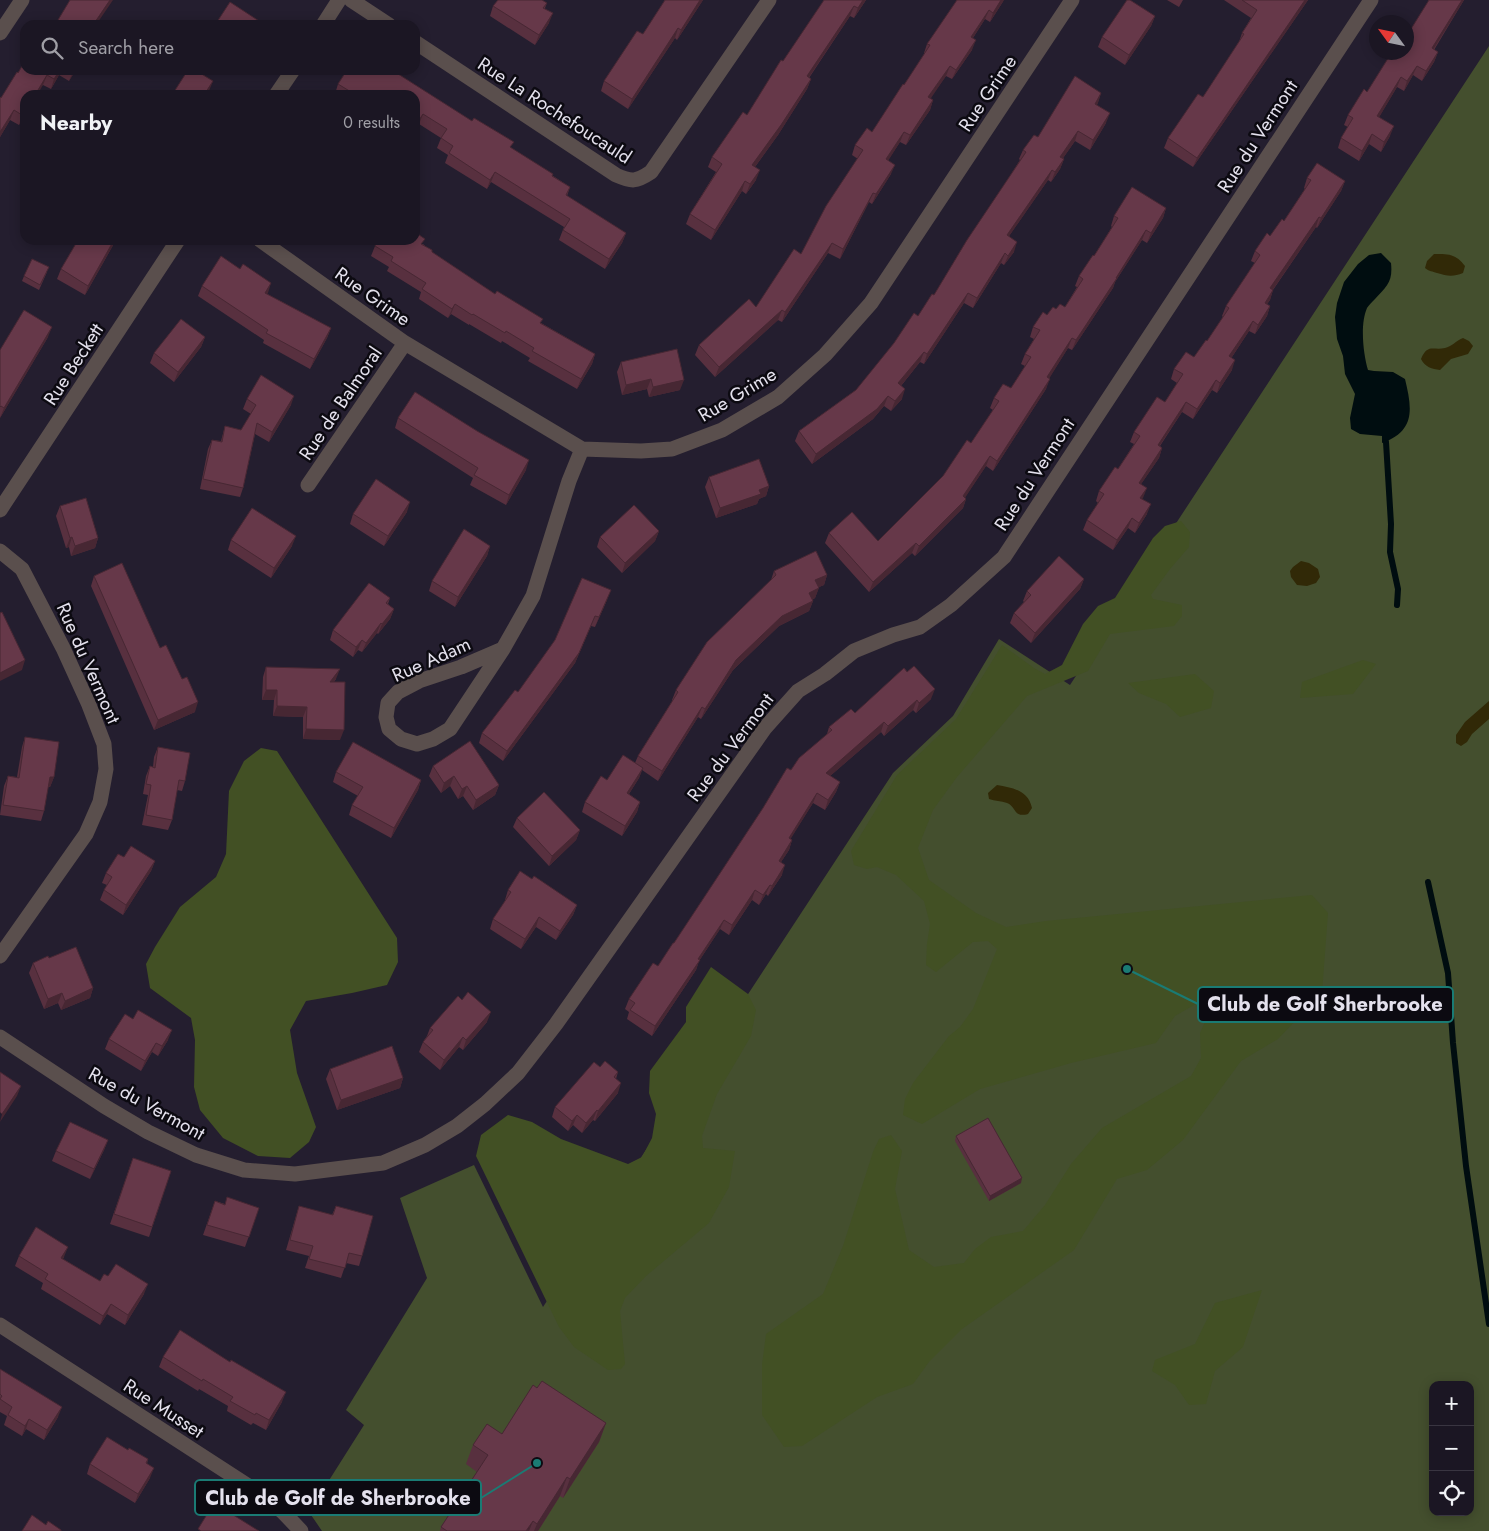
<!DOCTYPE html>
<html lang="en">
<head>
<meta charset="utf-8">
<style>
	:root { --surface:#1b1623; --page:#241f2b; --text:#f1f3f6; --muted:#a09fa6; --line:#393541 }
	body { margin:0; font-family:Jost,sans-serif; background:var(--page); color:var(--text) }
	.controls { position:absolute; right:15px; bottom:15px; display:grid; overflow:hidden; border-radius:10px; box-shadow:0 2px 12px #0003 }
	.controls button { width:45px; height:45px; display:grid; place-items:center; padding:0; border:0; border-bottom:1px solid var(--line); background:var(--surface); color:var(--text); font:25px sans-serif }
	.compass { position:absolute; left:1369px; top:15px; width:45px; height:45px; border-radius:50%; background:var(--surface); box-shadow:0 2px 12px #0003; rotate:303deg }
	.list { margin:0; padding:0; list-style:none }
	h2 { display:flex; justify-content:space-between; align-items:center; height:65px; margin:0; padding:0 20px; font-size:21px }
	h2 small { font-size:16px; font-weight:400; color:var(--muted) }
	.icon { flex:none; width:28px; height:28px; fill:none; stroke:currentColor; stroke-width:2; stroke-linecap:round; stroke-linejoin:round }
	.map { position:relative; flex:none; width:1489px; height:1531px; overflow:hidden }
	.search { position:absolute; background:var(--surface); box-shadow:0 2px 12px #0003; left:20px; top:20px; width:400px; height:55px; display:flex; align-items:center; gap:12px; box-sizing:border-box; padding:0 18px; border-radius:15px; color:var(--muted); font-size:19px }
	.panel { position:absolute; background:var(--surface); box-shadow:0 2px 12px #0003; left:20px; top:90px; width:400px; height:155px; border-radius:15px }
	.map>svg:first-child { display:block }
</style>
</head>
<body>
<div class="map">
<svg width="1489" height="1531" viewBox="0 0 1489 1531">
	<rect width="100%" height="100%" fill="#241e2f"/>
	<path fill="#444f2e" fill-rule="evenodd" d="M 1489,46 L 1489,1531 L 322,1531 L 309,1512 L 364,1425 L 346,1410 L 427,1278 L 400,1198 L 474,1165 L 543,1307 L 893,773 L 953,716 L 999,639 L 1070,685 ZM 1433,1385 L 1470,1385 L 1470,1512 L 1433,1512 Z"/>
	<path fill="#425024" d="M 1181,521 L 1190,532 L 1189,547 L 1170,569 L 1151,595 L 1153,599 L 1182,605 L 1182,616 L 1174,626 L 1110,634 L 1088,671 L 1027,696 L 957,777 L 933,810 L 918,848 L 929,880 L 976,913 L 1006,927 L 1046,921 L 1312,895 L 1328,913 L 1322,993 L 1278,1039 L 1241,1061 L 1183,1140 L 1147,1170 L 1117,1179 L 1074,1250 L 962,1329 L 929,1362 L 913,1384 L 877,1397 L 802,1446 L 784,1447 L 762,1415 L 762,1365 L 766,1334 L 823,1294 L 843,1246 L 873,1152 L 879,1139 L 891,1135 L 902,1151 L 895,1189 L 909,1250 L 934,1267 L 964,1263 L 975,1249 L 991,1237 L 1023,1231 L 1045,1205 L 1071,1164 L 1102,1128 L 1191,1076 L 1201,1058 L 1200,1033 L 1210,1011 L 1201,1001 L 1175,1016 L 1156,1043 L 1071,1063 L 980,1089 L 922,1124 L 903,1115 L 905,1099 L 913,1083 L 949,1036 L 960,1027 L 973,1009 L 997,949 L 988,941 L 973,942 L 936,972 L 926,965 L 927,944 L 930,924 L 924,901 L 896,875 L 877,867 L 867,869 L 854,865 L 851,851 L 897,775 L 956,719 L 1002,645 L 1034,668 L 1045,674 L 1062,665 L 1083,624 L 1098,606 L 1115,598 L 1153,538 L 1165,526 Z
		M 1363,660 L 1376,664 L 1353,694 L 1300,698 L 1302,682 Z
		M 1195,674 L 1214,691 L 1211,708 L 1180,717 L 1166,704 L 1139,693 L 1128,683 Z
		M 261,748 L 277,751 L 397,938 L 398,962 L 387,985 L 352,993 L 306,1001 L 290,1030 L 297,1073 L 316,1127 L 309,1142 L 290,1158 L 258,1156 L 223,1138 L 200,1110 L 194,1087 L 195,1040 L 191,1018 L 150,988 L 146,964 L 155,947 L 180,907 L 216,877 L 226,854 L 229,791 L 244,761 Z
		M 711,967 L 748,994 L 756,1010 L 751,1036 L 717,1094 L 702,1136 L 703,1148 L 735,1151 L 729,1187 L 709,1223 L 646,1276 L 625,1298 L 620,1311 L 625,1364 L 621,1369 L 608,1370 L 574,1347 L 559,1327 L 476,1156 L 481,1135 L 508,1115 L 532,1122 L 561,1139 L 628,1164 L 642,1157 L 652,1138 L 656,1114 L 649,1093 L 650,1071 L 686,1022 L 686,1007 Z
		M 1262,1290 L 1243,1347 L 1215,1371 L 1206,1404 L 1189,1405 L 1175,1385 L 1152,1371 L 1155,1360 L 1195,1344 L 1215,1303 Z"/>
	<path fill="#312907" d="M 1434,254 C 1449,254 1456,254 1465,266 L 1463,273 C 1453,277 1447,276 1437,273 C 1432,271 1430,272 1425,268 L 1427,261 Z
		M 1463,338 L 1469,341 L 1473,346 L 1468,354 L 1451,359 L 1440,370 C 1432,369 1425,367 1421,359 C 1428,343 1433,351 1445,348 C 1451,347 1457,340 1463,338 Z
		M 1301,561 L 1309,563 L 1318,569 L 1320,577 L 1316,583 L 1307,586 L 1297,585 L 1291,577 L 1290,571 L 1293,567 Z
		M 1489,701 L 1489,719 L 1472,734 L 1467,742 L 1461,746 L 1456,743 L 1456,735 L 1465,722 Z
		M 997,785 C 1013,788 1028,790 1032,808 L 1028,814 C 1013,818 1017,807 1007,803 C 1001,801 995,801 989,799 L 988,793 Z"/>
	<path fill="#000d10" d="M 1381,253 L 1391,263 C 1393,282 1387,286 1375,299 C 1372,302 1369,305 1367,308 C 1360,324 1363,353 1368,370 L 1374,371 L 1393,372 L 1405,379 C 1412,408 1416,431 1382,443 L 1382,436 L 1360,434 L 1351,429 L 1350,418 L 1355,394 L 1345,374 L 1343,356 L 1337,339 L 1335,317 L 1337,303 L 1344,282 L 1358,264 L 1369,255 Z"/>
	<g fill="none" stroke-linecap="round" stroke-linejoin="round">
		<path stroke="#000d10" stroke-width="6" d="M 1386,442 L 1391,524 L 1390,552 L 1398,589 L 1397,605
			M 1428,882 L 1448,973 L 1453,1043 L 1466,1166 L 1489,1324"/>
		<path stroke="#5a4f4d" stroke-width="15" d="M 351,0 L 389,25
			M 323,25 L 339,0
			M 0,33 L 22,0
			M 415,42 L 616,175 C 632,182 636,182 651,172 L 769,0
			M 276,95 L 293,70
			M 260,240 L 405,343 L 582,449 L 641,451 L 672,449 L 722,430 L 778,397 L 825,355 L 871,303 L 1072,0
			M 308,485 L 405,343
			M 0,510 L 178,240
			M 0,551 L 22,569 L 63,648 L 89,705 L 104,744 L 106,769 L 100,802 L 86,834 L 0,956
			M 503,649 L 461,667 L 419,681 L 398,692 L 388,703 L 386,717 L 389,729 L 401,739 L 417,744 L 433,739 L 450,729 L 503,649 L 533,596 L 569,481 L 582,449
			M 0,1037 L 104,1106 L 148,1132 L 196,1155 L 244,1170 L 295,1174 L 383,1163 L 425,1145 L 457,1126 L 485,1104 L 518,1073 L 556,1024 L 765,728 L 798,691 L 825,674 L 854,651 L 893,635 L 920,627 L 951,605 L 1004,557 L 1371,0
			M 0,1325 L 267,1498 L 283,1512 L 301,1531"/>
	</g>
	<path fill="#58303f" d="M 665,0 L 703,0 L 677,40 L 675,38 L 628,109 L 601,91 L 604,81 L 643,34 Z
		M 825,0 L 866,0 L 854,18 L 850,16 L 809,78 L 811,79 L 807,89 L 778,135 L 755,167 L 756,180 L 746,194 L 742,191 L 711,240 L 686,224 L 690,214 L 716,172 L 708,167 L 712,157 L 747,115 Z
		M 1004,0 L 990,22 L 985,19 L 973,38 L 972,50 L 952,79 L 946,76 L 930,98 L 933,100 L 930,110 L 906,145 L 900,142 L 888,160 L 891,174 L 872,204 L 869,202 L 840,259 L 828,253 L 782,322 L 778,320 L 715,377 L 695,355 L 699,345 L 756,307 L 801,254 L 858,159 L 852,155 L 855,145 L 872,132 L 925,54 L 924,53 L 927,44 Z
		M 1167,0 L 1183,0 L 1179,7 Z
		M 1224,0 L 1308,0 L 1193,167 L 1164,148 L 1168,138 L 1203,97 L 1239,42 L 1242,33 L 1251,18 Z
		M 1428,0 L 1464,0 L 1434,50 L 1438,52 L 1434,62 L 1422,81 L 1413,75 L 1404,91 L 1397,87 L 1379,117 L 1390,136 L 1381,152 L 1369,144 L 1359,161 L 1338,148 L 1341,138 L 1348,127 L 1344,125 L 1348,115 L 1367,92 L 1406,52 L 1429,1 Z
		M 547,3 L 545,8 L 549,23 L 535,45 L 490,16 L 493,6 Z
		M 1155,16 L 1151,26 L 1125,65 L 1098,47 L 1102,37 Z
		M 25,70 L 81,70 L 79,73 L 75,71 L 69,81 L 59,75 L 51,89 L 43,85 L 25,95 L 25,115 L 19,125 L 10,120 L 0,137 L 0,97 L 1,98 L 18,73 Z
		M 397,70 L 396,73 L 570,187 L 567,196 L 626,233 L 622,243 L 605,269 L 559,240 L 564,227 L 491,182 L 487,189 L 445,163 L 448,155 L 437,148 L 441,138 L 419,124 L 415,130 L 415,95 L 337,95 L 335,94 L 338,84 Z
		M 1101,93 L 1097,105 L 1106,123 L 1090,150 L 1075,141 L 1063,158 L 1064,159 L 1060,169 L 1051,182 L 1048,180 L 1009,236 L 1014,252 L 1004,265 L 1001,263 L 973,308 L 964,303 L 924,364 L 920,362 L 901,386 L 902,399 L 891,411 L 884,406 L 873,419 L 812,464 L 795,441 L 799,431 L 856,390 L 918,316 L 934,295 L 1020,160 L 1019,159 L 1023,150 L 1038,137 Z
		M 1307,178 L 1345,181 L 1341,191 L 1317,228 L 1316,227 L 1273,290 L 1270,300 L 1267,304 L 1270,306 L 1267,316 L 1255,334 L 1249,331 L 1232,357 L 1232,370 L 1217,393 L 1212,390 L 1193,419 L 1182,412 L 1160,446 L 1162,448 L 1159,458 L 1141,484 L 1142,499 L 1147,514 L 1135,533 L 1128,528 L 1113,550 L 1083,530 L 1087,520 L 1098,503 L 1096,501 L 1099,491 L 1118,469 L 1134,444 L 1130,442 L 1134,432 L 1165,402 L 1177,383 L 1171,379 L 1174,369 L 1194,357 L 1207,341 L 1223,317 L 1222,316 L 1226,306 L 1255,263 L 1251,261 L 1255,251 L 1284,221 L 1305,189 L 1304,188 Z
		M 1166,208 L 1163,218 L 1147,243 L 1142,240 L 1115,282 L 1113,288 L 1072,350 L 1068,348 L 1049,378 L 1046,389 L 993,471 L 986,466 L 965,497 L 966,499 L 963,508 L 915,556 L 912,553 L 869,592 L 825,543 L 829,533 L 878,541 L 943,476 L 971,443 L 993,410 L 990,408 L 994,398 L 1011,388 L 1025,366 L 1021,364 L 1025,354 L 1034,339 L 1030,337 L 1033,327 L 1056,309 L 1065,307 L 1077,287 L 1075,286 L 1079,276 L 1094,256 L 1112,227 L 1111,226 L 1114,216 Z
		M 116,240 L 85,295 L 57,279 L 61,269 Z
		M 423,244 L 432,252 L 495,294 L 541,323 L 595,354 L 592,364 L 577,389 L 528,361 L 530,358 L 502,341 L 501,343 L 469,324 L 469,325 L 451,314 L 448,318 L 419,299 L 421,292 L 387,271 L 389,267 L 371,256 L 375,246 Z
		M 47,272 L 39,290 L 22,281 L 24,276 Z
		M 202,286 L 267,294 L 331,328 L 327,338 L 310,369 L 263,343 L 264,340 L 198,296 Z
		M 48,337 L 0,418 L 0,350 Z
		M 205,337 L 201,347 L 174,382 L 150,363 L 154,353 Z
		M 621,362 L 680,390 L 649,397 L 647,389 L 622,395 L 617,372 Z
		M 247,399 L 291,405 L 269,442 L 255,434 L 243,488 L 240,497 L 200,489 L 208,449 L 212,440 L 221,441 L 225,426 L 241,430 L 251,414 L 243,409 Z
		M 398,418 L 526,470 L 506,505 L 470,485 L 473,478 L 395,428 Z
		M 709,477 L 769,486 L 766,496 L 759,499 L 757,504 L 716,518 L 705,487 Z
		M 60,506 L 98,538 L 95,548 L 71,556 L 69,547 L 66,548 L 56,516 Z
		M 407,512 L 384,546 L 350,524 L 353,514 Z
		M 659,531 L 655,541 L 622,573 L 597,547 L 600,537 Z
		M 231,540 L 292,546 L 271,578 L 228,550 Z
		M 490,546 L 487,556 L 455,607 L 429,591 L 432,581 Z
		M 774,571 L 827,575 L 824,585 L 819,587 L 815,598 L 812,600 L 813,601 L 809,611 L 779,626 L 733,670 L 701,719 L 698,717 L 658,781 L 642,770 L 639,778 L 629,794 L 640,802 L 637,812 L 622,836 L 582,812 L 585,802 L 607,780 L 635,763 L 638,756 L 673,700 L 672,700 L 676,690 L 771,580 Z
		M 94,576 L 160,648 L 195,712 L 154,730 L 91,586 Z
		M 1084,579 L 1080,589 L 1031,643 L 1010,623 L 1014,613 L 1024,602 L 1023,601 L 1027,591 Z
		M 390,598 L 388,604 L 394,609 L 390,619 L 378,634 L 377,633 L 362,652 L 358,650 L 353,657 L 330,640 L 333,630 Z
		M 607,600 L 595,627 L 591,626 L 575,663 L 503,761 L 479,743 L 482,733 L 518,692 Z
		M 266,667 L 336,679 L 334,682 L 340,740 L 303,739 L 303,717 L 273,716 L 274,700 L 262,700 L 263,677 Z
		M 904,668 L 931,699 L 916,713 L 913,710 L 884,736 L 881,732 L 830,776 L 840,782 L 836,792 L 825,810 L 813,803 L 790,839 L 792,840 L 789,850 L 781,862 L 782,875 L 768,896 L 766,894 L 759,905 L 752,900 L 729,935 L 720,929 L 699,961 L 696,970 L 652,1036 L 627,1019 L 629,1012 L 625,1009 L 629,999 L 658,966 L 674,943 L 791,770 L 827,734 L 829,727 L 855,713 Z
		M 25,737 L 54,777 L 50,787 L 48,787 L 44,811 L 41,821 L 0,815 L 4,786 L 8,776 L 17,777 L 22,747 Z
		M 158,747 L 185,781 L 182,791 L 177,790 L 172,820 L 168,830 L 142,825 L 148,795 L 143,794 L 146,776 L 150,766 L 153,767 L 154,757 Z
		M 433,766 L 499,785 L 495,795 L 473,810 L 463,796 L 458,799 L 450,786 L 441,793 L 429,776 Z
		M 336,772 L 421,780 L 418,790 L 391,838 L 349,815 L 352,805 L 358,796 L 333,782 Z
		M 517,818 L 580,830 L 576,840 L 549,866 L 513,827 Z
		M 124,857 L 155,861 L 151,871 L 123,915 L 100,900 L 104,890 L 107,885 L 102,883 L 106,873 Z
		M 532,879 L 577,905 L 573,915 L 556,940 L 536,927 L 521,949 L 490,929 L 493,919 L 506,900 L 505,900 L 508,890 Z
		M 49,958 L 93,988 L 90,998 L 61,1010 L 58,1003 L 44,1009 L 29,973 L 33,963 Z
		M 487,1022 L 463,1050 L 459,1047 L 440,1070 L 419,1052 L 423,1042 L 427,1036 L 430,1028 Z
		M 109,1039 L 168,1040 L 158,1056 L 152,1052 L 141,1071 L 105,1049 Z
		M 600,1067 L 618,1072 L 616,1079 L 618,1093 L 595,1121 L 593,1120 L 582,1133 L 573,1125 L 568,1131 L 552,1117 L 555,1107 Z
		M 330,1069 L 403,1078 L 400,1088 L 337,1110 L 326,1079 Z
		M 956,1136 L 1021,1183 L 989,1201 L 955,1141 Z
		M 108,1140 L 104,1150 L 90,1179 L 52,1161 L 56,1151 Z
		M 133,1158 L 171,1171 L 149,1237 L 110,1224 Z
		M 215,1201 L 225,1204 L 259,1208 L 245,1247 L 203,1235 Z
		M 299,1206 L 332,1215 L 336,1206 L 362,1256 L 359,1266 L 346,1263 L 341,1278 L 305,1268 L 309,1256 L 286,1250 L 296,1216 Z
		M 19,1256 L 64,1257 L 63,1259 L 100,1281 L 144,1294 L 125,1325 L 107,1314 L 100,1325 L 41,1289 L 43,1283 L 15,1266 Z
		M 163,1357 L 282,1402 L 266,1430 L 253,1423 L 251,1425 L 227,1411 L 228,1406 L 199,1389 L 198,1391 L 159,1367 Z
		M 0,1369 L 58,1417 L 44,1440 L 26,1429 L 22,1436 L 4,1425 L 7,1416 L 0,1412 Z
		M 537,1388 L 606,1423 L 599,1442 L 563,1498 L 560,1496 L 538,1531 L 440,1531 L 441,1527 L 477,1472 L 466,1464 L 473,1445 L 502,1434 Z
		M 128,1450 L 148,1459 L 147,1464 L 150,1478 L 135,1503 L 87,1474 L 90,1464 Z"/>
	<path fill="#472733" d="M 110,0 L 113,0 L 96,25 L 93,25 Z
		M 700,0 L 703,0 L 677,40 L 681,30 Z
		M 863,0 L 866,0 L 854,18 L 858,8 Z
		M 1001,0 L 1004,0 L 990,22 L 993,13 Z
		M 1305,0 L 1308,0 L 1193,167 L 1197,158 Z
		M 1462,0 L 1464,0 L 1428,58 L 1432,48 Z
		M 854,6 L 850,16 L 803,86 L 807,76 Z
		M 989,10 L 985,19 L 967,47 L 971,37 Z
		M 553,13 L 549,23 L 535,45 L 539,35 Z
		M 1155,16 L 1151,26 L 1125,65 L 1129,55 Z
		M 678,28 L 675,38 L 628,109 L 632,99 Z
		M 976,40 L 972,50 L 952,79 L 956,70 Z
		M 1438,52 L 1434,62 L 1422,81 L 1426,71 Z
		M 950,66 L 946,76 L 925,107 L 928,97 Z
		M 1417,66 L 1413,75 L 1404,91 L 1407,81 Z
		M 60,70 L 61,70 L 59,75 L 51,89 L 54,79 Z
		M 74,70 L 76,70 L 69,81 L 73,72 Z
		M 47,75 L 43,85 L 37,95 L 35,95 Z
		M 1401,77 L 1397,87 L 1374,126 L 1377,116 Z
		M 811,79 L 807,89 L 778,135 L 749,175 L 752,165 Z
		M 213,81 L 209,91 L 207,95 L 204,95 Z
		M 1101,93 L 1098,103 L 1091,114 L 1095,104 Z
		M 933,100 L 930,110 L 906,145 L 910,135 Z
		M 14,110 L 10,120 L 0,137 L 0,132 Z
		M 25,110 L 25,115 L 19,125 L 22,115 Z
		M 1110,113 L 1106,123 L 1090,150 L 1093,140 Z
		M 423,114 L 419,124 L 415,130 L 417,123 Z
		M 1394,126 L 1390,136 L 1381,152 L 1384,142 Z
		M 1078,131 L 1075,141 L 1057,167 L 1060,157 Z
		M 904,132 L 900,142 L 883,169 L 886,159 Z
		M 1372,134 L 1369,144 L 1359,161 L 1362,151 Z
		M 1064,159 L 1060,169 L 1051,182 L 1055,172 Z
		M 895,165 L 891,174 L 872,204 L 876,194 Z
		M 760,170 L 756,180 L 746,194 L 750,184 Z
		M 1052,170 L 1048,180 L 1003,245 L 1007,235 Z
		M 495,172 L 491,182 L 487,189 L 490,180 Z
		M 745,181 L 742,191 L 711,240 L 715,230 Z
		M 1345,181 L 1341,191 L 1317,228 L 1321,218 Z
		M 873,193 L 869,202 L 840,259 L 843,249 Z
		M 1166,208 L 1163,218 L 1147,243 L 1151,233 Z
		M 1319,217 L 1316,227 L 1267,298 L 1270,288 Z
		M 1146,230 L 1142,240 L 1115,282 L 1113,288 L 1072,350 L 1076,340 Z
		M 626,233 L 622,243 L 605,269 L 609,259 Z
		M 114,240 L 116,240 L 85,295 L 88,286 Z
		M 1017,242 L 1014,252 L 1004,265 L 1008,256 Z
		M 832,243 L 828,253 L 782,322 L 785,312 Z
		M 1005,253 L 1001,263 L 973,308 L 977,298 Z
		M 271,283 L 268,293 L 261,303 L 265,293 Z
		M 1273,290 L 1270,300 L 1261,313 L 1265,303 Z
		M 968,293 L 964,303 L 924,364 L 927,354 Z
		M 455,304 L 451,314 L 448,318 L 452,309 Z
		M 1270,306 L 1267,316 L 1255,334 L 1258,325 Z
		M 782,310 L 778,320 L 715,377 L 719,367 Z
		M 1253,321 L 1249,331 L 1226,366 L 1229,356 Z
		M 52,327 L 48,337 L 0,418 L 4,408 Z
		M 331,328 L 327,338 L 310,369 L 314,359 Z
		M 205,337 L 201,347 L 174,382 L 178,372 Z
		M 1072,338 L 1068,348 L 1044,387 L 1047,377 Z
		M 924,352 L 920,362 L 895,393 L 898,383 Z
		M 595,354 L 592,364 L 577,389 L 581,379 Z
		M 1235,360 L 1232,370 L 1217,393 L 1220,383 Z
		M 651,379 L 647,389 L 622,395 L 626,385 Z
		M 1050,379 L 1046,389 L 993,471 L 997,461 Z
		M 684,380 L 680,390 L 649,397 L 653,387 Z
		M 1216,380 L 1212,390 L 1193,419 L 1197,409 Z
		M 905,389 L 902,399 L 891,411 L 895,401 Z
		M 294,396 L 291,405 L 269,442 L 272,432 Z
		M 888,396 L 884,406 L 873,419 L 812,464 L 816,454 Z
		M 1186,402 L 1182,412 L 1154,454 L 1158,445 Z
		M 1162,448 L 1159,458 L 1135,493 L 1139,483 Z
		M 990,456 L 986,466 L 961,504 L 966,499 L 963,508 L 915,556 L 919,546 L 963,496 Z
		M 529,460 L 526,470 L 506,505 L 509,495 Z
		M 769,486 L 766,496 L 759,499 L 757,504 L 716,518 L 720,508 L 759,490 Z
		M 1147,488 L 1143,498 L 1137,508 L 1140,498 Z
		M 410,502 L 407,512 L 384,546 L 388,536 Z
		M 1151,504 L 1147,514 L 1135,533 L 1139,523 Z
		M 1132,518 L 1128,528 L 1113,550 L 1117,540 Z
		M 659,531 L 655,541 L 622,573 L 625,563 Z
		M 296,536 L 292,546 L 271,578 L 274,568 Z
		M 72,537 L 69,547 L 66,548 L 70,538 Z
		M 98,538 L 95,548 L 71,556 L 75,546 Z
		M 916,543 L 912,553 L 869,592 L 873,582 Z
		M 490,546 L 487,556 L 455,607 L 458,597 Z
		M 827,575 L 824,585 L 812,590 L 815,580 Z
		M 1084,579 L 1080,589 L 1031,643 L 1035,633 Z
		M 819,588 L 815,598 L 805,603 L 809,593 Z
		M 611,590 L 607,600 L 595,627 L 599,617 Z
		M 813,601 L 809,611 L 779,626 L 733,670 L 701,719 L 705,709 L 736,660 L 782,616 Z
		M 394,609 L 390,619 L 378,634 L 382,624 Z
		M 595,616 L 575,663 L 503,761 L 507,751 Z
		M 381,623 L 377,633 L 362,652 L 366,643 Z
		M 362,640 L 358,650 L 353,657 L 356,647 Z
		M 25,660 L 22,670 L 0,681 L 0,673 Z
		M 340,669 L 336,679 L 326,692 L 330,682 Z
		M 935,689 L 931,699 L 916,713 L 919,703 Z
		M 266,690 L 277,690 L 274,700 L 262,700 Z
		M 917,700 L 913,710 L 884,736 L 888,726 Z
		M 198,702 L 195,712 L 154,730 L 158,720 Z
		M 277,706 L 307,707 L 303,717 L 273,716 Z
		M 702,707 L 698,717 L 658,781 L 662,771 Z
		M 884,722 L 881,732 L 822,783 L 826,773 Z
		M 306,729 L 344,730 L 340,740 L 303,739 Z
		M 643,768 L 639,778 L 623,803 L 627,793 Z
		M 454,776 L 450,786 L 441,793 L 444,783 Z
		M 50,777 L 54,777 L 50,787 L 46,786 Z
		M 421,780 L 418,790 L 391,838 L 394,828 Z
		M 840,782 L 836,792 L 825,810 L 828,800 Z
		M 499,785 L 495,795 L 473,810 L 476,800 Z
		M 467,786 L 463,796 L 458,799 L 462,789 Z
		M 817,793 L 813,803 L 785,848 L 789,838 Z
		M 640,802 L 637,812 L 622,836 L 625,826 Z
		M 580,830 L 576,840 L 549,866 L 552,856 Z
		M 792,840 L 789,850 L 775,871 L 779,861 Z
		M 155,861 L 151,871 L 123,915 L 126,905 Z
		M 785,865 L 782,875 L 768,896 L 772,886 Z
		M 770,885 L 766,894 L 759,905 L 763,895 Z
		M 755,890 L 752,900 L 729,935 L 732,925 Z
		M 577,905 L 573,915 L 556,940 L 560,931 Z
		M 539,917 L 536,927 L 521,949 L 525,939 Z
		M 724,920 L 720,929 L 699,961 L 696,970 L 652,1036 L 655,1026 L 698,959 Z
		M 93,988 L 90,998 L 61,1010 L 65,1001 Z
		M 62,993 L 58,1003 L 44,1009 L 48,999 Z
		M 491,1012 L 487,1022 L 463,1050 L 466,1040 Z
		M 172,1030 L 168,1040 L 158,1056 L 162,1046 Z
		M 463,1037 L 459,1047 L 440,1070 L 444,1060 Z
		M 156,1043 L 152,1052 L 141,1071 L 145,1061 Z
		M 403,1078 L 400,1088 L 337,1110 L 341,1100 Z
		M 621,1083 L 618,1093 L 595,1121 L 598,1111 Z
		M 21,1086 L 17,1096 L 0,1122 L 2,1114 Z
		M 597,1110 L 593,1120 L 582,1133 L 586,1123 Z
		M 577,1115 L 573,1125 L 568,1131 L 572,1121 Z
		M 108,1140 L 104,1150 L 90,1179 L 94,1169 Z
		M 1022,1178 L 1021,1183 L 989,1201 L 990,1196 Z
		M 68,1247 L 64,1257 L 57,1267 L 61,1258 Z
		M 148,1284 L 144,1294 L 125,1325 L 128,1315 Z
		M 111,1304 L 107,1314 L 100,1325 L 103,1316 Z
		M 286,1392 L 282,1402 L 266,1430 L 269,1420 Z
		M 62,1407 L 58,1417 L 44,1440 L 47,1430 Z
		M 29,1419 L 26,1429 L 22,1436 L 25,1426 Z
		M 606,1423 L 599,1442 L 563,1498 L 570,1479 Z
		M 154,1468 L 150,1478 L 135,1503 L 138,1494 Z
		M 567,1477 L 560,1496 L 538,1531 L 534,1531 L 537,1524 Z
		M 533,1521 L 529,1531 L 526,1531 Z"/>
	<path fill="#663849" stroke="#472733" d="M 70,0 L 110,0 L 93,25 L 55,25 Z
		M 498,0 L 542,0 L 547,3 L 543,8 L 553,13 L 539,35 L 493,6 Z
		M 665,0 L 700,0 L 681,30 L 678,28 L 632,99 L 604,81 L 637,31 L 643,34 Z
		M 824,0 L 863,0 L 858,8 L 854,6 L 807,76 L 811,79 L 781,125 L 752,165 L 760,170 L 750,184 L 745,181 L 715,230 L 690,214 L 722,164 L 712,157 L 743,112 L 747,115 L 781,60 L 783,61 Z
		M 957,0 L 1001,0 L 993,13 L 989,10 L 971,37 L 976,40 L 956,70 L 950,66 L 928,97 L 933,100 L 910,135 L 904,132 L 886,159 L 895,165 L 876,194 L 873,193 L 843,249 L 832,243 L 785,312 L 782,310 L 719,367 L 699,345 L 749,299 L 756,307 L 794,249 L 801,254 L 826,206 L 863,150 L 855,145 L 867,128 L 872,132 L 903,84 L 904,85 L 930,45 L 927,44 Z
		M 1127,0 L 1130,0 L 1155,16 L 1129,55 L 1102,37 Z
		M 1242,0 L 1305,0 L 1197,158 L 1168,138 L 1198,94 L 1203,97 L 1244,34 L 1242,33 L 1257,10 Z
		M 1429,0 L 1462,0 L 1432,48 L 1438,52 L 1426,71 L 1417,66 L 1407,81 L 1401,77 L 1377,116 L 1394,126 L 1384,142 L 1372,134 L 1362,151 L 1341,138 L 1353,118 L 1348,115 L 1364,89 L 1367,92 L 1392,52 L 1406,52 L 1406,37 Z
		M 230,2 L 259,21 L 257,25 L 215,25 Z
		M 25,61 L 25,70 L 60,70 L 54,79 L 47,75 L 35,95 L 25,95 L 25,110 L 22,115 L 14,110 L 0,132 L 0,97 L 1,98 L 17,72 L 18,73 Z
		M 188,70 L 195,70 L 213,81 L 204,95 L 172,95 Z
		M 347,70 L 396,70 L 395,72 L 472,121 L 474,118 L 514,142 L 510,147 L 553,174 L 552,176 L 570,187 L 566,195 L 626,233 L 609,259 L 563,230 L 570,219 L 495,172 L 490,180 L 449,153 L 453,146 L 441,138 L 447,129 L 423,114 L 417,123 L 415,122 L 415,95 L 372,95 L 367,91 L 364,95 L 356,95 L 338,84 Z
		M 1075,76 L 1101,93 L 1095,104 L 1110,113 L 1093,140 L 1078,131 L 1060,157 L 1064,159 L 1055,172 L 1052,170 L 1007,235 L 1017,242 L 1008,256 L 1005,253 L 977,298 L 968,293 L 927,354 L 924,352 L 898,383 L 905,389 L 895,401 L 888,396 L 877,409 L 816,454 L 799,431 L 856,390 L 894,343 L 914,313 L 918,316 L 932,294 L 934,295 L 967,240 L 1026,152 L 1023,150 L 1034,135 L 1038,137 Z
		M 1317,163 L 1345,181 L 1321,218 L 1319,217 L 1270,288 L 1273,290 L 1265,303 L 1270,306 L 1258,325 L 1253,321 L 1229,356 L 1235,360 L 1220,383 L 1216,380 L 1197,409 L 1186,402 L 1158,445 L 1162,448 L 1139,483 L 1147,488 L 1140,498 L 1151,504 L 1139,523 L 1132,518 L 1117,540 L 1087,520 L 1104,494 L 1099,491 L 1115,467 L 1118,469 L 1140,436 L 1134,432 L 1157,397 L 1165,402 L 1183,374 L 1174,369 L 1186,352 L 1194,357 L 1206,340 L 1207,341 L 1229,308 L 1226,306 L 1260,255 L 1255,251 L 1267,233 L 1270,236 L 1282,219 L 1284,221 L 1311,180 L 1307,178 Z
		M 1132,187 L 1166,208 L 1151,233 L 1146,230 L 1116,278 L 1117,278 L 1076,340 L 1072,338 L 1047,377 L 1050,379 L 997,461 L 990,456 L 963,496 L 966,499 L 919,546 L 916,543 L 873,582 L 829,533 L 852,512 L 878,541 L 943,476 L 967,440 L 971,443 L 999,401 L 994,398 L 1003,384 L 1011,388 L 1031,357 L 1025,354 L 1040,330 L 1033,327 L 1043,312 L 1047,315 L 1053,307 L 1056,309 L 1060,304 L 1065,307 L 1083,279 L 1079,276 L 1093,255 L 1094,256 L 1118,218 L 1114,216 Z
		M 415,232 L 425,239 L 421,244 L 432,250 L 432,252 L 495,294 L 497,291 L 543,319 L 540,323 L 595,354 L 581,379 L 532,351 L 534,348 L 506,331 L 505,333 L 473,314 L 472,315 L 455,304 L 452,309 L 422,289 L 426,283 L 391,261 L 393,257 L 375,246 L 378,240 L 415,240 Z
		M 78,240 L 114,240 L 88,286 L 61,269 Z
		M 221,256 L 240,269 L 243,264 L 271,283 L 265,293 L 331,328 L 314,359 L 266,333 L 268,330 L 202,286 Z
		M 32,259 L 49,267 L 40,285 L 24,276 Z
		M 24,310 L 52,327 L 4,408 L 1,406 L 0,407 L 0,350 Z
		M 181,319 L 205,337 L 178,372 L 154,353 Z
		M 677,349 L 684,380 L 653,387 L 651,379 L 626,385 L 621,362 Z
		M 261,375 L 294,396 L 272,432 L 257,423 L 243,488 L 203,479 L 212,440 L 222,442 L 225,426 L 241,430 L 256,405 L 247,399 Z
		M 415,392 L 477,431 L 529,460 L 509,495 L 474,475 L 478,468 L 398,418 Z
		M 759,459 L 769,486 L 759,490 L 761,494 L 720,508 L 709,477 Z
		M 376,479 L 410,502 L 388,536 L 353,514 Z
		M 86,498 L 98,538 L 75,546 L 72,537 L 70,538 L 60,506 Z
		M 634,505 L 659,531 L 625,563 L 600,537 Z
		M 252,508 L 296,536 L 274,568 L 231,540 Z
		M 464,529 L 490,546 L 458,597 L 432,581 Z
		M 816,551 L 827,575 L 815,580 L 819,588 L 809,593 L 813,601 L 782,616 L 736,660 L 705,709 L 702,707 L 662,771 L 638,756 L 678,692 L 676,690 L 707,642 L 776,575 L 774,571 Z
		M 1059,556 L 1084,579 L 1035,633 L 1014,613 L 1031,595 L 1027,591 Z
		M 122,563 L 160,648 L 166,645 L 182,679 L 187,677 L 198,702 L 158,720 L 94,576 Z
		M 582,578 L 611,590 L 599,617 L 595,616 L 579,653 L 507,751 L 482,733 L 515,690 L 518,692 L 555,640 Z
		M 369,583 L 390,598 L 386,603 L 394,609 L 382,624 L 381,623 L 366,643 L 362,640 L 356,647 L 333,630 Z
		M 2,612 L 25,660 L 0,673 L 0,613 Z
		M 914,666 L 935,689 L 919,703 L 917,700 L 888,726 L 884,722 L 826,773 L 840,782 L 828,800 L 817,793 L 789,838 L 792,840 L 779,861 L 785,865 L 772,886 L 770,885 L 763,895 L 755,890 L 732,925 L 724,920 L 698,959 L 700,960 L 655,1026 L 630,1010 L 635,1003 L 629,999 L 653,963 L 658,966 L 673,943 L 674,943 L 763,808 L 787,768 L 791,770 L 799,758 L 832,730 L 829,727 L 851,709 L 855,713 L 904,668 L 907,672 Z
		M 266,667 L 340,669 L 330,682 L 345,682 L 344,730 L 306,729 L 307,707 L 277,706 L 277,690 L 266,690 Z
		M 25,737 L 59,742 L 54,777 L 50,777 L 44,811 L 3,805 L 8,776 L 19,778 Z
		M 470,741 L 499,785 L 476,800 L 467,786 L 462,789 L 454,776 L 444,783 L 433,766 Z
		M 353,742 L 421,780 L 394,828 L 352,805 L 363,787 L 336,772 Z
		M 158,747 L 190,753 L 185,781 L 179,780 L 172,820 L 146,815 L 151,785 L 146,784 L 150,766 L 155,768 Z
		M 623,755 L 643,768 L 627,793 L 640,802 L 625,826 L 585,802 L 601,776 L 607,780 Z
		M 544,792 L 580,830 L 552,856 L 517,818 Z
		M 131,846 L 155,861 L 126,905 L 104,890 L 112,877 L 106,873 L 118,854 L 124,857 Z
		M 520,871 L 532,879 L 534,876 L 577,905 L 560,931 L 539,917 L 525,939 L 493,919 L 511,892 L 508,890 Z
		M 76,947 L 93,988 L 65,1001 L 62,993 L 48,999 L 33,963 L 48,956 L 49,958 Z
		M 468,992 L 491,1012 L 466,1040 L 463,1037 L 444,1060 L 423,1042 L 433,1030 L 430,1028 L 458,996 L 462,1000 Z
		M 138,1010 L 172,1030 L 162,1046 L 156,1043 L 145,1061 L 109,1039 L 125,1014 L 133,1019 Z
		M 392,1046 L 403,1078 L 341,1100 L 330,1069 Z
		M 605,1061 L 618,1072 L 614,1077 L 621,1083 L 598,1111 L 597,1110 L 586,1123 L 577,1115 L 572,1121 L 555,1107 L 594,1062 L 600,1067 Z
		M 0,1072 L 21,1086 L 2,1114 L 0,1112 Z
		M 988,1118 L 1022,1178 L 990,1196 L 956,1136 Z
		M 70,1122 L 108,1140 L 94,1169 L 56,1151 Z
		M 133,1158 L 171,1171 L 152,1227 L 114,1214 Z
		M 227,1197 L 259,1208 L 249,1237 L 207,1225 L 215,1201 L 225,1205 Z
		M 299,1206 L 333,1215 L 336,1206 L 373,1216 L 362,1256 L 349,1253 L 345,1268 L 309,1259 L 313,1246 L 290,1240 Z
		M 36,1227 L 68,1247 L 61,1258 L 100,1281 L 104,1274 L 108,1276 L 116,1264 L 148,1284 L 128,1315 L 111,1304 L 103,1316 L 45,1279 L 48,1274 L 19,1256 Z
		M 180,1330 L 230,1362 L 231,1360 L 286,1392 L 269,1420 L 256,1413 L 255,1415 L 230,1401 L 233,1397 L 203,1379 L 202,1381 L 163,1357 Z
		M 0,1369 L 62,1407 L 47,1430 L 29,1419 L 25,1426 L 8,1415 L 12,1407 L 0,1399 L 2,1396 L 0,1394 Z
		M 542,1381 L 606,1423 L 570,1479 L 567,1477 L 537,1524 L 533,1521 L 526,1531 L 447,1531 L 441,1527 L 488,1455 L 473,1445 L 487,1424 L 502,1434 L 533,1385 L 537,1388 Z
		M 107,1437 L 128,1450 L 129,1448 L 148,1459 L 146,1463 L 154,1468 L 138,1494 L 90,1464 Z
		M 214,1503 L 259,1531 L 201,1531 L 198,1529 Z
		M 32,1515 L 46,1525 L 48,1521 L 61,1530 L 61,1531 L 22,1531 Z"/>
	<g text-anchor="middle" stroke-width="5" stroke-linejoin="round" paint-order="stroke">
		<g font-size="19" fill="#e4e1ed" stroke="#0c0a11">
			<text transform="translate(987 93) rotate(-56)" y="7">Rue Grime</text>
			<text transform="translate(555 110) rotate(33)" y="7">Rue La Rochefoucauld</text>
			<text transform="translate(1257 136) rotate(-57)" y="7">Rue du Vermont</text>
			<text transform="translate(373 296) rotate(35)" y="7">Rue Grime</text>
			<text transform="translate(73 364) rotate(-57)" y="7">Rue Beckett</text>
			<text transform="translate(737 394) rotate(-31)" y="7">Rue Grime</text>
			<text transform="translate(340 403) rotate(-56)" y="7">Rue de Balmoral</text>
			<text transform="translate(1034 474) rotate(-57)" y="7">Rue du Vermont</text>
			<text transform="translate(431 659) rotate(-24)" y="7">Rue Adam</text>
			<text transform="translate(89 663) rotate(66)" y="7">Rue du Vermont</text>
			<text transform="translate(730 747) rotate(-53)" y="7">Rue du Vermont</text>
			<text transform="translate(147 1103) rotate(29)" y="7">Rue du Vermont</text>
			<text transform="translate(164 1408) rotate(33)" y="7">Rue Musset</text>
		</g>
	</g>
	<path fill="none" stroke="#1a7b74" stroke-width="2" d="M1127 969L1198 1004M537 1463L481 1498"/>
	<g fill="#1a7b74" stroke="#0c0a11" stroke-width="2">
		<circle cx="1127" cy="969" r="5"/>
		<circle cx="537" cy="1463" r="5"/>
	</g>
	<g fill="#0c0a11" stroke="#1a7b74" stroke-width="2">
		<rect x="1198" y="987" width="255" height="35" rx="5"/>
		<rect x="195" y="1480" width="286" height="35" rx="5"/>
	</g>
	<g font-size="20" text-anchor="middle" font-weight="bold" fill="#e4e1ed">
		<text x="1325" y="1011">Club de Golf Sherbrooke</text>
		<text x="338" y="1505">Club de Golf de Sherbrooke</text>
	</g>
</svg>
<div class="controls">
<button>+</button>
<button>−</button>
<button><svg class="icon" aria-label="locate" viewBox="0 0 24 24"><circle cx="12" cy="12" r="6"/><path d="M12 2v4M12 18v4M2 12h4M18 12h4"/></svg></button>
</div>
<svg class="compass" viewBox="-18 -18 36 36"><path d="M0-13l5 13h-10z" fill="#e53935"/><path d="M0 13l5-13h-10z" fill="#a09fa6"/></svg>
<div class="search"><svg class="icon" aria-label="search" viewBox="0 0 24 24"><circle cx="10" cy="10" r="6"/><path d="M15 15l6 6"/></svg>Search here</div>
<section class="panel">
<h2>Nearby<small>0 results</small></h2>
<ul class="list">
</ul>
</section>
</div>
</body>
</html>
